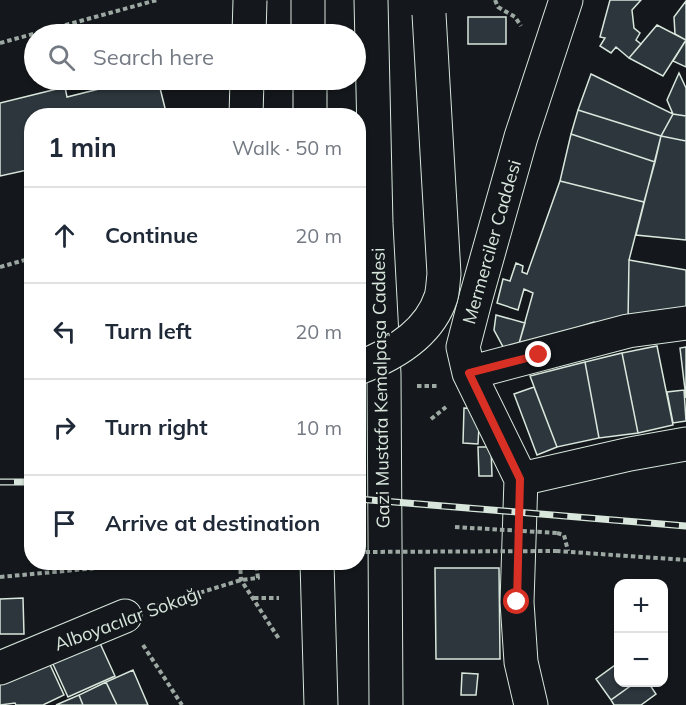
<!DOCTYPE html>
<html lang="en">
<head>
<meta charset="utf-8">
<style>
	:root { --surface:#fff; --page:#f6f6f7; --text:#1f2937; --muted:#747a83; --line:#e0e1e3 }
	body { margin:0; font-family:Mulish,sans-serif; background:var(--page); color:var(--text) }
	.controls { position:absolute; right:18px; bottom:18px; display:grid; overflow:hidden; border-radius:12px; box-shadow:0 2px 4px #0004 }
	.controls button { width:54px; height:54px; display:grid; place-items:center; padding:0; border:0; border-bottom:2px solid var(--line); background:var(--surface); color:var(--text); font:30px sans-serif }
	.stop { position:absolute; width:18px; height:18px; margin:-14px; border:4px solid #d93025; border-radius:50%; background:#fff }
	.stop.end { background:#d93025; border-color:#fff; box-shadow:0 2px 6px #0008 }
	.list { margin:0; padding:0; list-style:none }
	h2 { display:flex; justify-content:space-between; align-items:center; height:78px; margin:0; padding:0 24px; font-size:26px }
	h2 small { font-size:20px; font-weight:400; color:var(--muted) }
	.list li { display:grid; grid-template-columns:39px 1fr auto; gap:18px; align-items:center; box-sizing:border-box; height:96px; padding:0 24px; border-top:2px solid var(--line) }
	.list b { display:block; font-size:22px; white-space:nowrap }
	.list em { font-size:20px; font-style:normal; color:var(--muted) }
	.icon { flex:none; width:33px; height:33px; fill:none; stroke:currentColor; stroke-width:2; stroke-linecap:round; stroke-linejoin:round }
	.map { position:relative; flex:none; width:686px; height:705px; overflow:hidden }
	.search { position:absolute; background:var(--surface); box-shadow:0 2px 4px #0004; left:24px; top:24px; width:342px; height:66px; display:flex; align-items:center; gap:15px; box-sizing:border-box; padding:0 21px; border-radius:33px; color:var(--muted); font-size:22px }
	.panel { position:absolute; background:var(--surface); box-shadow:0 2px 4px #0004; left:24px; top:108px; width:342px; height:462px; border-radius:24px }
	.map>svg:first-child { display:block }
</style>
</head>
<body>
<div class="map">
<svg width="686" height="705" viewBox="0 0 686 705">
	<rect width="100%" height="100%" fill="#14181c"/>
	<path fill="#2c363c" stroke="#d8e6dc" stroke-width="1.5" d="M 610,0 L 641,0 L 632,10 L 634,28 L 640,33 L 636,40 L 641,44 L 629,58 L 616,47 L 611,53 L 600,46 L 605,38 L 600,37 Z
		M 686,1 L 686,40 L 675,34 L 674,17 Z
		M 468,17 L 506,17 L 506,44 L 468,44 Z
		M 657,25 L 686,40 L 663,76 L 629,58 Z
		M 686,40 L 686,67 L 673,61 Z
		M 679,73 L 686,88 L 686,116 L 673,114 L 667,100 Z
		M 591,74 L 673,114 L 661,136 L 578,110 Z
		M 117,80 L 158,80 L 167,116 L 32,116 L 32,169 L 0,176 L 0,103 L 65,87 L 67,97 L 111,86 L 109,82 Z
		M 578,110 L 661,136 L 655,162 L 571,134 Z
		M 673,114 L 686,116 L 686,141 L 661,136 Z
		M 571,134 L 655,162 L 644,202 L 560,181 Z
		M 661,136 L 686,141 L 686,240 L 636,235 Z
		M 560,181 L 644,202 L 629,260 L 628,321 L 596,338 L 594,322 L 518,347 L 533,293 L 524,289 L 518,310 L 497,303 L 503,279 L 510,281 L 516,263 L 523,266 L 522,272 L 527,274 Z
		M 629,260 L 686,270 L 686,315 L 628,321 Z
		M 496,315 L 525,323 L 518,347 L 508,356 L 494,330 Z
		M 657,346 L 673,425 L 638,433 L 622,353 Z
		M 686,347 L 686,398 L 680,348 Z
		M 622,353 L 638,433 L 599,438 L 585,362 Z
		M 585,362 L 599,438 L 557,447 L 530,376 Z
		M 534,387 L 557,447 L 537,455 L 514,394 Z
		M 684,390 L 686,421 L 673,423 L 667,392 Z
		M 464,408 L 480,409 L 478,444 L 463,443 Z
		M 478,447 L 491,447 L 492,476 L 479,476 Z
		M 435,568 L 499,568 L 500,659 L 436,659 Z
		M 23,598 L 24,634 L 0,634 L 0,599 Z
		M 99,641 L 115,676 L 68,697 L 52,662 Z
		M 46,656 L 64,695 L 43,705 L 16,705 L 15,703 L 0,705 L 0,677 Z
		M 618,663 L 618,682 L 636,682 L 611,700 L 596,679 Z
		M 133,670 L 148,705 L 117,705 L 106,682 Z
		M 462,673 L 478,674 L 476,695 L 461,695 Z
		M 106,682 L 117,705 L 83,705 L 79,695 Z
		M 636,682 L 648,682 L 656,694 L 641,705 L 614,705 L 611,700 Z
		M 79,695 L 83,705 L 56,705 Z"/>
	<g fill="none" stroke-linecap="round" stroke-linejoin="round">
		<defs>
			<path id="minor" d="M 469,373 L 628,331 L 686,323
				M 521,479 L 630,454 L 686,444
				M 0,668 L 125,616
				M 531,705 L 521,662 L 517,602 L 521,479 L 469,373 L 463,347 L 476,297 L 521,137 L 566,0"/>
			<path id="primary" d="M 308,0 L 308,34
				M 371,0 L 376,224 L 384,374 L 386,705
				M 310,80 L 310,116
				M 246,116 L 247,80
				M 317,562 L 321,705"/>
		</defs>
		<use href="#minor" stroke="#d8e6dc" stroke-width="35"/>
		<use href="#primary" stroke="#d8e6dc" stroke-width="35"/>
		<path stroke="#9da8a2" stroke-width="4" stroke-dasharray="4.5 3" stroke-linecap="butt" d="M 495,0 L 498,7 L 515,17 L 521,26
			M 0,43 L 157,0
			M 0,267 L 32,258
			M 417,386 L 437,386
			M 431,419 L 446,407
			M 557,533 L 564,535 L 568,551
			M 556,551 L 686,560
			M 240,562 L 241,580 L 279,639
			M 0,577 L 161,562
			M 254,598 L 279,598
			M 157,606 L 241,580 L 258,578 L 256,562
			M 143,645 L 182,705"/>
		<use href="#minor" stroke="#14181c" stroke-width="33"/>
		<use href="#primary" stroke="#14181c" stroke-width="33"/>
		<defs>
			<path id="rail" d="M 0,482 L 32,482
				M 358,499 L 686,526"/>
		</defs>
		<use href="#rail" stroke="#d8e6dc" stroke-width="7"/>
		<use href="#rail" stroke="#14181c" stroke-width="4.5" stroke-dasharray="14" stroke-linecap="butt"/>
		<defs>
			<path id="primary-bridge" d="M 249,34 L 250,0
				M 358,368 C 393,355 429,334 441,297 C 443,290 443,281 444,274 L 429,14"/>
		</defs>
		<use href="#primary-bridge" stroke="#d8e6dc" stroke-width="35" stroke-linecap="butt"/>
		<path stroke="#9da8a2" stroke-width="4" stroke-dasharray="4.5 3" stroke-linecap="butt" d="M 455,527 L 557,533
			M 358,552 L 556,551"/>
		<use href="#primary-bridge" stroke="#14181c" stroke-width="33"/>
	</g>
	<g fill="none" stroke-linecap="round" stroke-linejoin="round">
		<path stroke="#d93025" stroke-width="8" d="M 517,602 L 520,479 L 469,373 L 539,355"/>
	</g>
	<g text-anchor="middle" stroke-width="4.5" stroke-linejoin="round" paint-order="stroke">
		<g font-size="18" fill="#d8e6dc" stroke="#14181c">
			<text transform="translate(492 242) rotate(-74)" y="6">Mermerciler Caddesi</text>
			<text transform="translate(381 388) rotate(-91)" y="6">Gazi Mustafa Kemalpaşa Caddesi</text>
			<text transform="translate(128 619) rotate(-20)" y="6">Alboyacılar Sokağı</text>
		</g>
	</g>
</svg>
<div class="controls">
<button>+</button>
<button>−</button>
</div>
<div class="stop" style="left:517px;top:602px"></div>
<div class="stop end" style="left:539px;top:355px"></div>
<div class="search"><svg class="icon" aria-label="search" viewBox="0 0 24 24"><circle cx="10" cy="10" r="6"/><path d="M15 15l6 6"/></svg>Search here</div>
<section class="panel">
<h2>1 min<small>Walk · 50 m</small></h2>
<ul class="list">
<li><svg class="icon" aria-label="ahead" viewBox="0 0 24 24"><path d="M12 20V5M6 11l6-6 6 6"/></svg><div><b>Continue</b></div><em>20 m</em></li>
<li><svg class="icon" aria-label="left" viewBox="0 0 24 24"><path d="M17 20v-9H6M10 6l-5 5 5 5"/></svg><div><b>Turn left</b></div><em>20 m</em></li>
<li><svg class="icon" aria-label="right" viewBox="0 0 24 24"><path d="M7 20v-9h11M14 6l5 5-5 5"/></svg><div><b>Turn right</b></div><em>10 m</em></li>
<li><svg class="icon" aria-label="arrive" viewBox="0 0 24 24"><path d="M6 21V4h12l-3 4 3 4H6"/></svg><div><b>Arrive at destination</b></div></li>
</ul>
</section>
</div>
</body>
</html>
